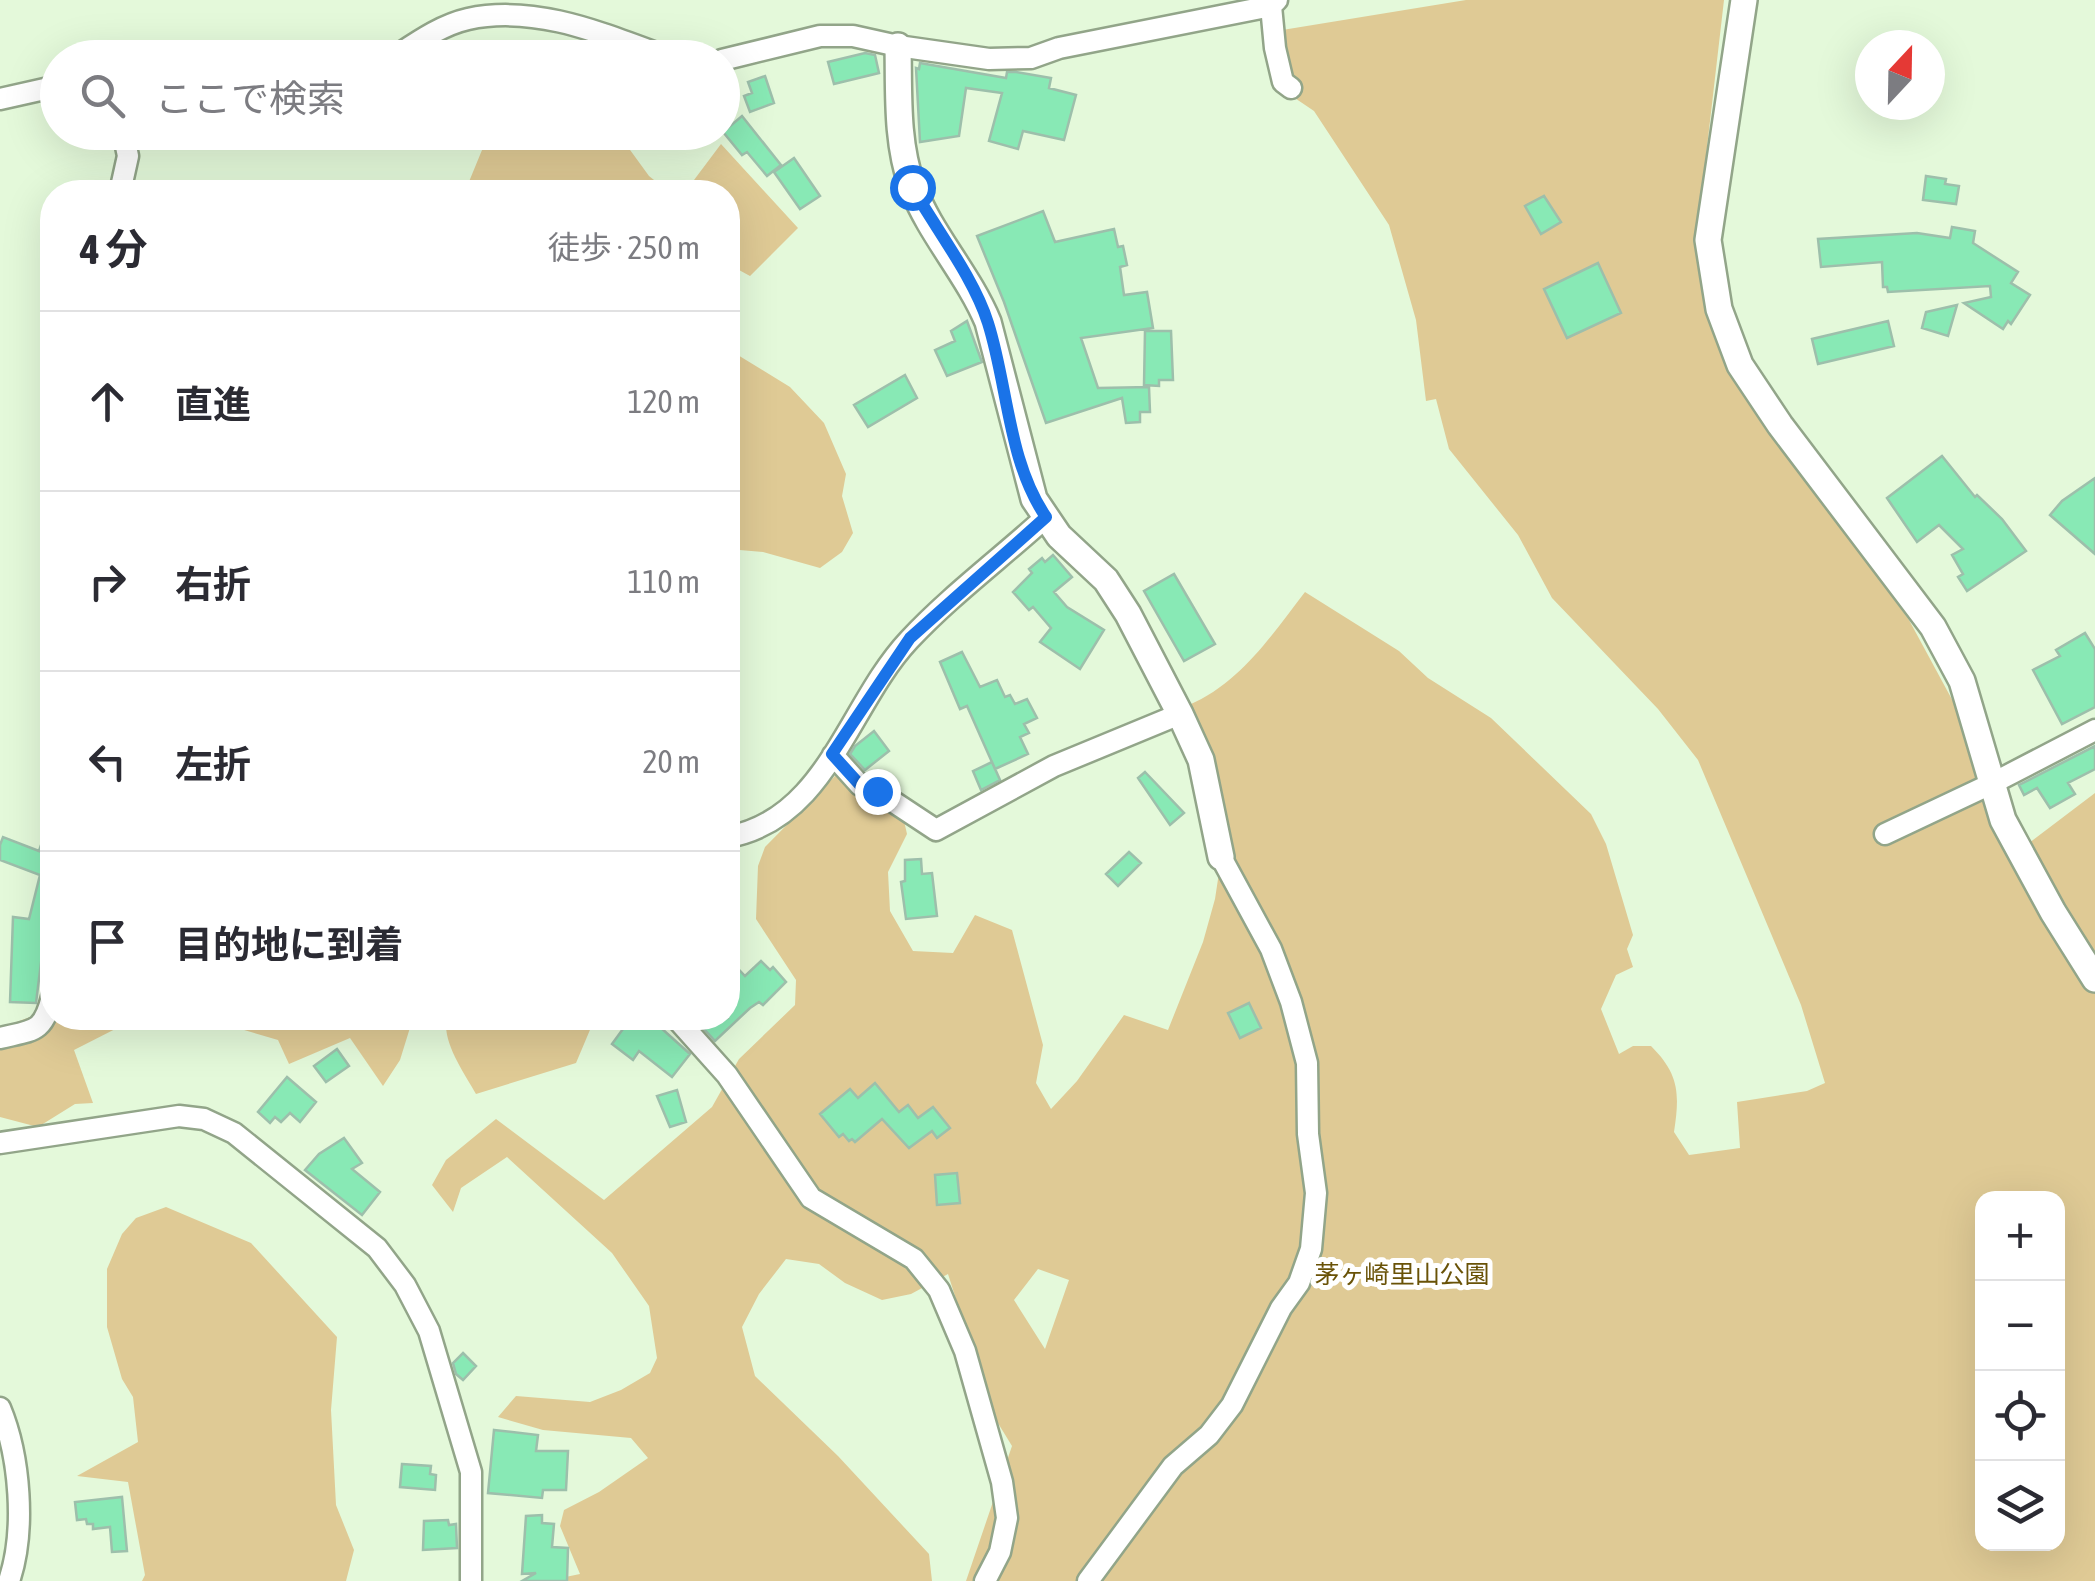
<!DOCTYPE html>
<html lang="ja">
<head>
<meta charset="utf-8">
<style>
	:root { --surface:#fff; --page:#f2f2f3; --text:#2b2b33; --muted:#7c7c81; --line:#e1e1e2 }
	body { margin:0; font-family:"Asap Condensed","Noto Sans JP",sans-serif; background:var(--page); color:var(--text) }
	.controls { position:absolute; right:30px; bottom:30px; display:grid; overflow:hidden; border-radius:20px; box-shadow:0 10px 40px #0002 }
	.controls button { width:90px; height:90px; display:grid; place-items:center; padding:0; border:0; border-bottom:2px solid var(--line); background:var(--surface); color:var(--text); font:50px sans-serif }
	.compass { position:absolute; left:1855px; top:30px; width:90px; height:90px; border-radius:50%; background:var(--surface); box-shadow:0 10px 40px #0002; rotate:22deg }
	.stop { position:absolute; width:30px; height:30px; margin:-22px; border:8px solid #1a73e8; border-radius:50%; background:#fff }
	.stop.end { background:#1a73e8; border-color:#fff; box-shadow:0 2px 10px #0008 }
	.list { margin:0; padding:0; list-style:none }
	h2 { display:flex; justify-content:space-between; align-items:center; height:130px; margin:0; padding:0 40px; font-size:42px }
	h2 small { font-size:32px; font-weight:400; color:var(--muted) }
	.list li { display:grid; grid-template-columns:65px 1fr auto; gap:30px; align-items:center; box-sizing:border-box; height:180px; padding:0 40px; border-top:2px solid var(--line) }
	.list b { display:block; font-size:38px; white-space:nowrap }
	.list em { font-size:32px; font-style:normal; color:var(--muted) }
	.icon { flex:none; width:55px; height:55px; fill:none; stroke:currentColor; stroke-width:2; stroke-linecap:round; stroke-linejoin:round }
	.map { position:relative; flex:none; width:2095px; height:1581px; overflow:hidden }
	.search { position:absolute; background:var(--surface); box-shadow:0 10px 40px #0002; left:40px; top:40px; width:700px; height:110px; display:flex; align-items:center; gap:25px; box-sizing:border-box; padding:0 35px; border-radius:55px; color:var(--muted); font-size:38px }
	.panel { position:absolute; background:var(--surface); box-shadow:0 10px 40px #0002; left:40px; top:180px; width:700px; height:850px; border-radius:40px }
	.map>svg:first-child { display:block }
</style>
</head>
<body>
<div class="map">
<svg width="2095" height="1581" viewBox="0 0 2095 1581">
	<rect width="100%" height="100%" fill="#e4f9da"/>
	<path fill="#dfca95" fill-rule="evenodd" d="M 1466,0 L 1724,0 L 1696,242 L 1713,331 L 1737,383 L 1909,620 L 1962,718 L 2012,856 L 2095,793 L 2095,1581 L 966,1581 L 1012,1446 L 993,1415 L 948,1274 L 911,1294 L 882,1300 L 845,1283 L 819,1264 L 786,1259 L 759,1294 L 742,1327 L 755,1376 L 838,1456 L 929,1554 L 932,1581 L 546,1581 L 580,1574 L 560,1526 L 564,1510 L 599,1492 L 648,1458 L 631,1438 L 543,1430 L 498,1417 L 516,1396 L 590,1402 L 621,1390 L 650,1373 L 657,1358 L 649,1306 L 612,1253 L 507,1157 L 461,1188 L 453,1212 L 432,1185 L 446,1160 L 496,1119 L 604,1200 L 712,1107 L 739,1059 L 795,1005 L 796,980 L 756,919 L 758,866 L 765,847 L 835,776 L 875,773 L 895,781 L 907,834 L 888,872 L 890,911 L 913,951 L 953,953 L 975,915 L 1012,930 L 1043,1045 L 1036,1083 L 1051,1109 L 1077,1081 L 1124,1015 L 1168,1030 L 1203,942 L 1215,899 L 1225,833 L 1189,705 C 1240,683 1272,635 1305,592 L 1399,651 L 1428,678 L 1491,718 L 1591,814 L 1606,844 L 1633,935 L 1627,949 L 1633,967 L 1616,975 L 1601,1009 L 1619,1054 L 1633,1046 L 1651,1046 C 1679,1074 1680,1093 1674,1132 L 1689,1155 L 1740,1148 L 1737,1102 L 1807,1091 L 1825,1083 L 1801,1005 L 1698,760 L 1658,709 L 1552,598 L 1518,535 L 1449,449 L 1436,399 L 1426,401 L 1416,320 L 1389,225 L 1314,111 L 1277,86 L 1264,33 ZM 1982,1198 L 2058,1198 L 2058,1544 L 1982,1544 ZM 1038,1269 L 1069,1280 L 1045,1349 L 1014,1300 Z
		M 617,132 L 649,176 L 669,192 L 469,192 L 466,189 L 489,133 Z
		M 721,144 L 798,228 L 750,276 L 728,264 L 728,192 L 685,192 Z
		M 728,349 L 790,387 L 824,423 L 846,474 L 842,496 L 853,533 L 842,552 L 820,568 L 763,552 L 728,549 Z
		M 52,1009 L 52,1018 L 413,1018 L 400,1060 L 383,1086 L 350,1038 L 289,1064 L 278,1040 L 207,1019 L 179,1018 L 131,1021 L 74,1050 L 93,1103 L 75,1104 L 38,1127 L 0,1117 L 0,1028 Z
		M 447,1018 L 595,1018 L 576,1063 L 476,1094 C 465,1074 441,1041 447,1018 Z
		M 166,1207 L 251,1243 L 337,1337 L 331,1410 L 336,1505 L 354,1550 L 346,1581 L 142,1581 L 145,1575 L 128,1482 L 77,1476 L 138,1442 L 133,1397 L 122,1379 L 107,1327 L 107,1269 L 122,1234 L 136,1218 Z"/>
	<path fill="#88e9b5" stroke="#9dbfab" stroke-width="2.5" d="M 865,53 L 875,55 L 879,73 L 834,84 L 828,62 Z
		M 920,63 L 1006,78 L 1007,72 L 1016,72 L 1051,78 L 1049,88 L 1076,95 L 1064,140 L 1023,131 L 1018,149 L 989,141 L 1002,93 L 966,88 L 959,136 L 920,142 L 916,68 L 919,69 Z
		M 765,76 L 774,103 L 750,112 L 744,96 L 752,93 L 748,82 Z
		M 742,116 L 781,165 L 767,176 L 747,152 L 742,155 L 723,132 Z
		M 794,158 L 820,196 L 800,209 L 774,172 Z
		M 1926,176 L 1946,179 L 1945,184 L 1959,186 L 1956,204 L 1923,200 Z
		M 1544,196 L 1561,222 L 1541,234 L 1525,206 Z
		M 1043,211 L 1055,242 L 1114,229 L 1118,247 L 1123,246 L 1127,265 L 1120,267 L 1124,295 L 1147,292 L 1153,328 L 1081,338 L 1098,388 L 1149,387 L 1150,412 L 1140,412 L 1140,422 L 1126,423 L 1122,398 L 1046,423 L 1004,302 L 977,236 Z
		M 1952,227 L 1975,231 L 1973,243 L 2018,272 L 2011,283 L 2030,295 L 2011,324 L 2008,321 L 2003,329 L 1964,303 L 1991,297 L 1990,286 L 1888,292 L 1887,287 L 1883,287 L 1882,262 L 1821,267 L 1818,239 L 1917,233 L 1950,238 Z
		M 1598,263 L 1621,313 L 1567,338 L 1544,289 Z
		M 1957,305 L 1948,336 L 1922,328 L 1926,312 Z
		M 967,321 L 982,362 L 947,376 L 935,350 L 955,341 L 951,331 Z
		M 1888,321 L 1894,346 L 1818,364 L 1812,339 Z
		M 1145,331 L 1171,331 L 1173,380 L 1159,380 L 1159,386 L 1144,385 Z
		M 905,375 L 917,398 L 868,427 L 854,405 Z
		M 1942,456 L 1975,497 L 1977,495 L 2002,519 L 2026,551 L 1967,591 L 1958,577 L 1963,574 L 1952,555 L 1963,549 L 1939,525 L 1917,542 L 1887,498 Z
		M 2095,478 L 2095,554 L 2050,515 L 2062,501 Z
		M 1053,555 L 1072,577 L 1054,592 L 1067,607 L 1104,630 L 1080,669 L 1040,642 L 1051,628 L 1033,607 L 1029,610 L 1013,592 L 1032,573 L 1029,569 L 1042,558 L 1045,562 Z
		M 1174,574 L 1215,644 L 1184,661 L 1144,591 Z
		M 2085,633 L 2095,649 L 2095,707 L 2062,724 L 2033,670 L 2060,656 L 2056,650 Z
		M 962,652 L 980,687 L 997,680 L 1005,697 L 1010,695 L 1015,704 L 1027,699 L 1037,718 L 1024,724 L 1029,733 L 1020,737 L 1028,754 L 995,769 L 967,706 L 960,709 L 940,662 Z
		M 874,731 L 889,751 L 865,770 L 850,754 L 855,746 Z
		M 2095,746 L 2095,769 L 2068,783 L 2075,794 L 2050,808 L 2037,788 L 2024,795 L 2019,785 Z
		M 992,762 L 1000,780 L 981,790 L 973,771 Z
		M 1145,772 L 1184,813 L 1170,825 L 1138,778 Z
		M 50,819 L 52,908 L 47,939 L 44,939 L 36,1003 L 10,1002 L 13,917 L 29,919 L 40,875 L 0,860 L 0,845 L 3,837 L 39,851 Z
		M 1129,852 L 1141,863 L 1118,886 L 1106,874 Z
		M 921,859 L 922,874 L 932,873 L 937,916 L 906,919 L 901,882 L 905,881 L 905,860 Z
		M 728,958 L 745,976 L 761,961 L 770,970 L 773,967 L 786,982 L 763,1005 L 759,1002 L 750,1008 L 715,1041 L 694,1018 L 728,1018 Z
		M 1249,1003 L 1261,1028 L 1240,1038 L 1228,1013 Z
		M 631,1018 L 650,1018 L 690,1054 L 672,1077 L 639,1051 L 633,1060 L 612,1044 Z
		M 337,1049 L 349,1066 L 326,1082 L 314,1066 Z
		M 287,1077 L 316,1102 L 300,1122 L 290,1113 L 281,1122 L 275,1117 L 270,1123 L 258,1112 Z
		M 875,1083 L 899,1112 L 908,1105 L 918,1118 L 933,1107 L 950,1128 L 937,1138 L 932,1131 L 909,1148 L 882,1119 L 855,1142 L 852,1139 L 849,1141 L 843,1134 L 839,1137 L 820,1114 L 850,1089 L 858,1098 Z
		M 677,1090 L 686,1122 L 670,1127 L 657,1096 Z
		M 344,1138 L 362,1163 L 352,1169 L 380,1192 L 362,1215 L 305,1170 L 319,1154 Z
		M 957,1173 L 960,1203 L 937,1205 L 935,1175 Z
		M 463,1353 L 476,1366 L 463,1380 L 456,1374 L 453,1363 Z
		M 494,1430 L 538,1435 L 536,1451 L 568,1451 L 566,1490 L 543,1490 L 542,1498 L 488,1493 Z
		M 402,1464 L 431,1466 L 430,1474 L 436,1475 L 435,1490 L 400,1487 Z
		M 122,1497 L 127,1551 L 112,1552 L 110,1527 L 93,1529 L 93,1524 L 87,1524 L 86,1519 L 77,1520 L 75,1502 Z
		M 542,1515 L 542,1523 L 554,1524 L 552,1547 L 568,1548 L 567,1581 L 522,1581 L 536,1573 L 522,1574 L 526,1516 Z
		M 448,1520 L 449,1525 L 456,1524 L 457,1548 L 423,1550 L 424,1521 Z"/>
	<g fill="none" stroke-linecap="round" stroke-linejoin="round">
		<defs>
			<path id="minor" d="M 1271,6 L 1275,48 L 1283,82 L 1291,88
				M 393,58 C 416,43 441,25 468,19 C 537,4 606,35 670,58
				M 722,60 L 820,36 L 853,36 L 898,46 L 989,59 L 1031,58 L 1059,48 L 1271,6 L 1277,0
				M 0,99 L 58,86
				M 120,192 L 128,156 L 123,132
				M 833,755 L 860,785 L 877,791 L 936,830 L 1054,766 L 1180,714
				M 1885,834 L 1993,783 L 2095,730
				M 728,837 C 827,819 848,705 909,640 C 950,596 1001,558 1046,517
				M 676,1018 L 727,1075 L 811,1198 L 914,1259 L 939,1290 L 965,1351 L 1002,1482 L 1007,1518 L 1000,1552 L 985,1581
				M 0,1038 C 34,1030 43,1033 52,997
				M 0,1143 L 179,1116 L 204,1119 L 234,1133 L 377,1248 L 405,1285 L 429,1331 L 471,1472 L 471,1581
				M 0,1408 C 20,1456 26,1531 9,1581
				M 1088,1581 L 1173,1466 L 1209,1435 L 1232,1405 L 1281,1308 L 1299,1283 L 1311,1249 L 1316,1193 L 1308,1134 L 1307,1063 L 1291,1002 L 1271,949 L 1221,857"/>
			<path id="tertiary" d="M 1744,0 L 1708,240 L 1719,309 L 1740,365 L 1780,425 L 1933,627 L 1962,681 L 2003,820 L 2053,912 L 2095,979
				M 898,46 C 899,92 896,142 912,186 C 930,234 968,274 988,322 L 1034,499 L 1059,536 L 1106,580 L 1128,614 L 1180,714 L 1201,760 L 1221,857"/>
		</defs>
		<use href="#minor" stroke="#92a589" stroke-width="25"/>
		<use href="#tertiary" stroke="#92a589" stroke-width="30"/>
		<use href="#minor" stroke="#fff" stroke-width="20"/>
		<use href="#tertiary" stroke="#fff" stroke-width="25"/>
	</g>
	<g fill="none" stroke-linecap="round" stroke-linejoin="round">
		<path stroke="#1a73e8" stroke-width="12" d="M 877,791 L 860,785 L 832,754 L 910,638 L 1046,517 C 1008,462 1008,386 988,323 C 974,278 936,229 912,187"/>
	</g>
	<g text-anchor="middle" stroke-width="10" stroke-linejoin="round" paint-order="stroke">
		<g font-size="25" fill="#695207" stroke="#fff">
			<text x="1402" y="1283">茅ヶ崎里山公園</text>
		</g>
	</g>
</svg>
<div class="controls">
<button>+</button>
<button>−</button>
<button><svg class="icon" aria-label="locate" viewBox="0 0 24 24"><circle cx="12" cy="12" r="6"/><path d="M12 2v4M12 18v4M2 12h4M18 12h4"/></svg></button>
<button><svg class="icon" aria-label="layers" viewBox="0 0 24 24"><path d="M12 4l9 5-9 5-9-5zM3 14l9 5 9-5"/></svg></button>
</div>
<svg class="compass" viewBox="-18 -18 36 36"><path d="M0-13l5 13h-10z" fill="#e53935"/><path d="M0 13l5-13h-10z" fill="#7c7c81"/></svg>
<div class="stop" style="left:912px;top:187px"></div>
<div class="stop end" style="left:877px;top:791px"></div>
<div class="search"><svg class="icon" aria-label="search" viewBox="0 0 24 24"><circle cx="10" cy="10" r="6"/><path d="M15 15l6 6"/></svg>ここで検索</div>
<section class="panel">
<h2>4 分<small>徒歩 · 250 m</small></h2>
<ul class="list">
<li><svg class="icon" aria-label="ahead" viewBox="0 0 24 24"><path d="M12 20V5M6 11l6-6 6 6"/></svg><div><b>直進</b></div><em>120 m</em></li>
<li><svg class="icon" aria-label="right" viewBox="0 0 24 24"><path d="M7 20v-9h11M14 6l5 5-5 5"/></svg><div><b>右折</b></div><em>110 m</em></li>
<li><svg class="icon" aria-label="left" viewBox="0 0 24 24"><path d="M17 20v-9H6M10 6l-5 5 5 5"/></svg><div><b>左折</b></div><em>20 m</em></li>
<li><svg class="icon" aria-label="arrive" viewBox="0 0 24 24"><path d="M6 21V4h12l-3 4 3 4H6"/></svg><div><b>目的地に到着</b></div></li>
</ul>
</section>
</div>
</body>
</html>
